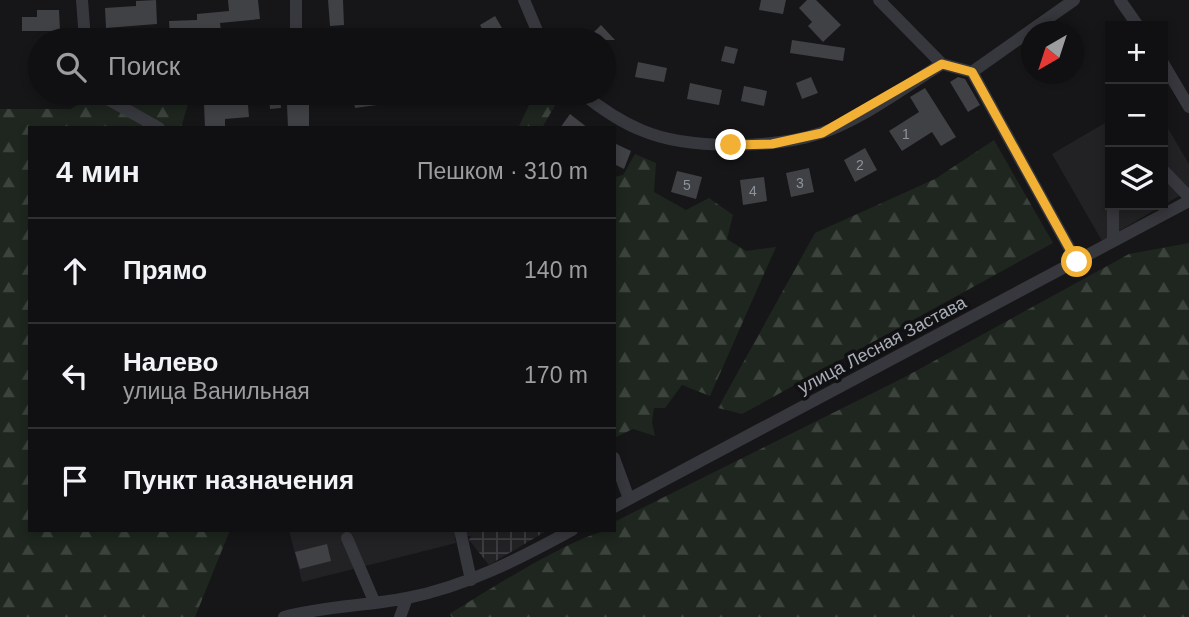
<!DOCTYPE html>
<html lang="ru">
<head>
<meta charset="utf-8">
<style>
	:root { --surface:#101012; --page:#1e1e20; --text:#f1f3f6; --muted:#9c9d9f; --line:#303032 }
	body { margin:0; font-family:Helvetica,sans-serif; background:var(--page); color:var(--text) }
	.controls { position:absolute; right:21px; top:21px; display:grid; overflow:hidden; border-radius:0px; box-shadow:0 4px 10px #0003 }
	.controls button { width:63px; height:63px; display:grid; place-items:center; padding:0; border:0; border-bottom:2px solid var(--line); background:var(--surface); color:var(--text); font:35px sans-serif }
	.compass { position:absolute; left:1021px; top:21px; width:63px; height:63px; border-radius:50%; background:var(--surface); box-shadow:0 4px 10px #0003; rotate:219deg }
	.stop { position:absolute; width:21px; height:21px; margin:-16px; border:5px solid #f2b134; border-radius:50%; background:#fff }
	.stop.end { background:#f2b134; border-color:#fff; box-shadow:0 2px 7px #0008 }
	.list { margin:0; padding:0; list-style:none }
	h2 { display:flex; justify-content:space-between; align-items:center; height:91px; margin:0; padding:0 28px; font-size:30px }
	h2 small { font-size:23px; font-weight:400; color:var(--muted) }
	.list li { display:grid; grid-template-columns:46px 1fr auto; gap:21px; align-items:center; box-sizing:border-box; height:105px; padding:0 28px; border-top:2px solid var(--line) }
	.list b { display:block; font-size:26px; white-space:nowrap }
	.list p { margin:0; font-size:23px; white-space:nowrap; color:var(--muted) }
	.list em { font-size:23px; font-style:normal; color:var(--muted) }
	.icon { flex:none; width:38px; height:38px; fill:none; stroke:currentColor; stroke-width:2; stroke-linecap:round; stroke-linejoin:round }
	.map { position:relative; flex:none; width:1189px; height:617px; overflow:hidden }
	.search { position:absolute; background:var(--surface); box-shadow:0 4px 10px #0003; left:28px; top:28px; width:588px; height:77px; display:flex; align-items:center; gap:18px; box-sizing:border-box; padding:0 24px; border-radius:38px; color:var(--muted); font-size:26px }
	.panel { position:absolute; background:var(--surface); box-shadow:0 4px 10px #0003; left:28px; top:126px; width:588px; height:406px; border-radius:0px }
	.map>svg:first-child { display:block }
</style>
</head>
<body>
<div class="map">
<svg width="1189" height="617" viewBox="0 0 1189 617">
	<defs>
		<pattern id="industrial-grid" width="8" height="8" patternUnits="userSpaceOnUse" patternTransform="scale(1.75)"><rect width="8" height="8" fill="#222225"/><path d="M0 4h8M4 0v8" fill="none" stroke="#3f3f43"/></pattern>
		<pattern id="forest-firs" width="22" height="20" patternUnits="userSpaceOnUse" patternTransform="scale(1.75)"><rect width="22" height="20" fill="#1e261f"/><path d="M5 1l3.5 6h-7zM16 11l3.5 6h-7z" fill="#3c433d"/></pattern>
	</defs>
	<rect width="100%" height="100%" fill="#161618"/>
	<path fill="#222225" d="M 1110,120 L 1110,205 L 1163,205 L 1163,120 L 1189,164 L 1189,190 L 1102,241 L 1052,154 Z
		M 289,530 L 474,530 L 471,536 L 455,537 L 456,543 L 302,582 Z"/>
	<path fill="url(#industrial-grid)" d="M 474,530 L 548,530 L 489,565 L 469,540 Z"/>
	<path fill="url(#forest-firs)" d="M 97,93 L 191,93 L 181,128 L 30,128 L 30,530 L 230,530 L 195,617 L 0,617 L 0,109 L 71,109 Z
		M 535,93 L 561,95 L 542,128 L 518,128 Z
		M 994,140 L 1053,243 L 742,414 L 718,408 L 815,233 L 935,179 Z
		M 635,154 L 656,163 L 654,192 L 686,210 L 709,198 L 733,215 L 727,239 L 746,251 L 776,247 L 710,396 L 682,385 L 665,408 L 654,408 L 652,422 L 655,436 L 633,429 L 614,438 L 614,177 L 623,175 Z
		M 1189,243 L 1189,617 L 452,617 L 449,614 C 483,594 581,530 614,530 L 614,522 L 903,378 L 1129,254 Z"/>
	<path fill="#404145" d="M 156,0 L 157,24 L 106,28 L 105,8 L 136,6 L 136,1 Z
		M 228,0 L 258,0 L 260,19 L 220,23 L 221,31 L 170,36 L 169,21 L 197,20 L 197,14 L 229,11 Z
		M 328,0 L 343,0 L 344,25 L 330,26 Z
		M 761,0 L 786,0 L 783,14 L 759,10 Z
		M 807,0 L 816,0 L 841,25 L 823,42 L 808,26 L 812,22 L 799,8 Z
		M 37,10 L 59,10 L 60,31 L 22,31 L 22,17 L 37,17 Z
		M 495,16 L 506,35 L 488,40 L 480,25 Z
		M 601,25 L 615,40 L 586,40 Z
		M 792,40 L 845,48 L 843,61 L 790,53 Z
		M 725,46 L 738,49 L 734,64 L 721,61 Z
		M 638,62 L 667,68 L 664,82 L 635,77 Z
		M 811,77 L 818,93 L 802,99 L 796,83 Z
		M 958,77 L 965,79 L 980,105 L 968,112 L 950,82 Z
		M 690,83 L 722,90 L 719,105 L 687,99 Z
		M 744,86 L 767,91 L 764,106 L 741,101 Z
		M 925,88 L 956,137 L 941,146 L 932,132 L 902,151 L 889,131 L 919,112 L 910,97 Z
		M 238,93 L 247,93 L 249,117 L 225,119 L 225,128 L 205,128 L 204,104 L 238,103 Z
		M 269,93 L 280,93 L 281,108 L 270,109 Z
		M 319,93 L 334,93 L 335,104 L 319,104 Z
		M 353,93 L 376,93 L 377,105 L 355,108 Z
		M 309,104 L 309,128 L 288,128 L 287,105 Z
		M 570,114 L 588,128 L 560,128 Z
		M 614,143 L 631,151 L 624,169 L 614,164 Z
		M 865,148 L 877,170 L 855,182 L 844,160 Z
		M 809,168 L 814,192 L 791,197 L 786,173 Z
		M 677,171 L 702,177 L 696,199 L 671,192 Z
		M 764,177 L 767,201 L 743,205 L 740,180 Z
		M 327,544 L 331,561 L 300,569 L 295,552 Z"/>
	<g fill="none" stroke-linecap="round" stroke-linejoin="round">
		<path stroke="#37383d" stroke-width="12" d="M 82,0 L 85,40
			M 524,0 L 541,40
			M 879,0 L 942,64 L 972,72
			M 1074,0 L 972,72 L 1077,262
			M 1120,0 L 1138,26
			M 296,40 L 296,0
			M 1163,63 L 1189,107
			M 97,93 L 159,128
			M 582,93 C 599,107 619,121 641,130 C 687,150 773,149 821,133 C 863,119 904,87 942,64
			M 1163,170 L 1189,197
			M 1113,241 L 1113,205
			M 614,458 L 629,499 L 1189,201
			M 614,507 L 629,499
			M 460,530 L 471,580
			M 347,538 L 374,601
			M 284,617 C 324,606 366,606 407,598 C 467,586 519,559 572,530
			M 400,617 L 407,598"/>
	</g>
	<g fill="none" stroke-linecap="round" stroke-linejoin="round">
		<path stroke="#f2b134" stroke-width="9" d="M 731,145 L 772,144 L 822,133 L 942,64 L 972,72 L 1077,262"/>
	</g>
	<g text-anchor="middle" stroke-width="7" stroke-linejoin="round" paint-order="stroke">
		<g font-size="14" fill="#8e929b">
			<text x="906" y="139">1</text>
			<text x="860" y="170">2</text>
			<text x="800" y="188">3</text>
			<text x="687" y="190">5</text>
			<text x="753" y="196">4</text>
		</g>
		<g font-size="18" fill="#a8adb8" stroke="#111113">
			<text transform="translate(882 345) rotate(-28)" y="6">улица Лесная Застава</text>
		</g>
	</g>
</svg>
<div class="controls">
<button>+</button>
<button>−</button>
<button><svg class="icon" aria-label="layers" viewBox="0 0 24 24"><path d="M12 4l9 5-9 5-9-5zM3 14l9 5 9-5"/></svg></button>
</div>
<svg class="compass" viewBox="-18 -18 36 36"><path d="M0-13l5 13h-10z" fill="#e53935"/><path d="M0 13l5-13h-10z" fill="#9c9d9f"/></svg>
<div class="stop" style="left:1077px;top:262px"></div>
<div class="stop end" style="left:731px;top:145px"></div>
<div class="search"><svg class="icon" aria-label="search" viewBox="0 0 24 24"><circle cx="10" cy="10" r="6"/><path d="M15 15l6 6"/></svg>Поиск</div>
<section class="panel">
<h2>4 мин<small>Пешком · 310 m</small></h2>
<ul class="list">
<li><svg class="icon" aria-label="ahead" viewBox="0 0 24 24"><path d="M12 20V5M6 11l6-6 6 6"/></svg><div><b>Прямо</b></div><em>140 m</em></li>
<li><svg class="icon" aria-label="left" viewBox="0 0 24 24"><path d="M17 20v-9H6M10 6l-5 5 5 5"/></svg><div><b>Налево</b><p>улица Ванильная</p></div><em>170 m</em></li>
<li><svg class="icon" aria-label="arrive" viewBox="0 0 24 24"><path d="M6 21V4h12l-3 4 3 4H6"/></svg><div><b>Пункт назначения</b></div></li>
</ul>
</section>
</div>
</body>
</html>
